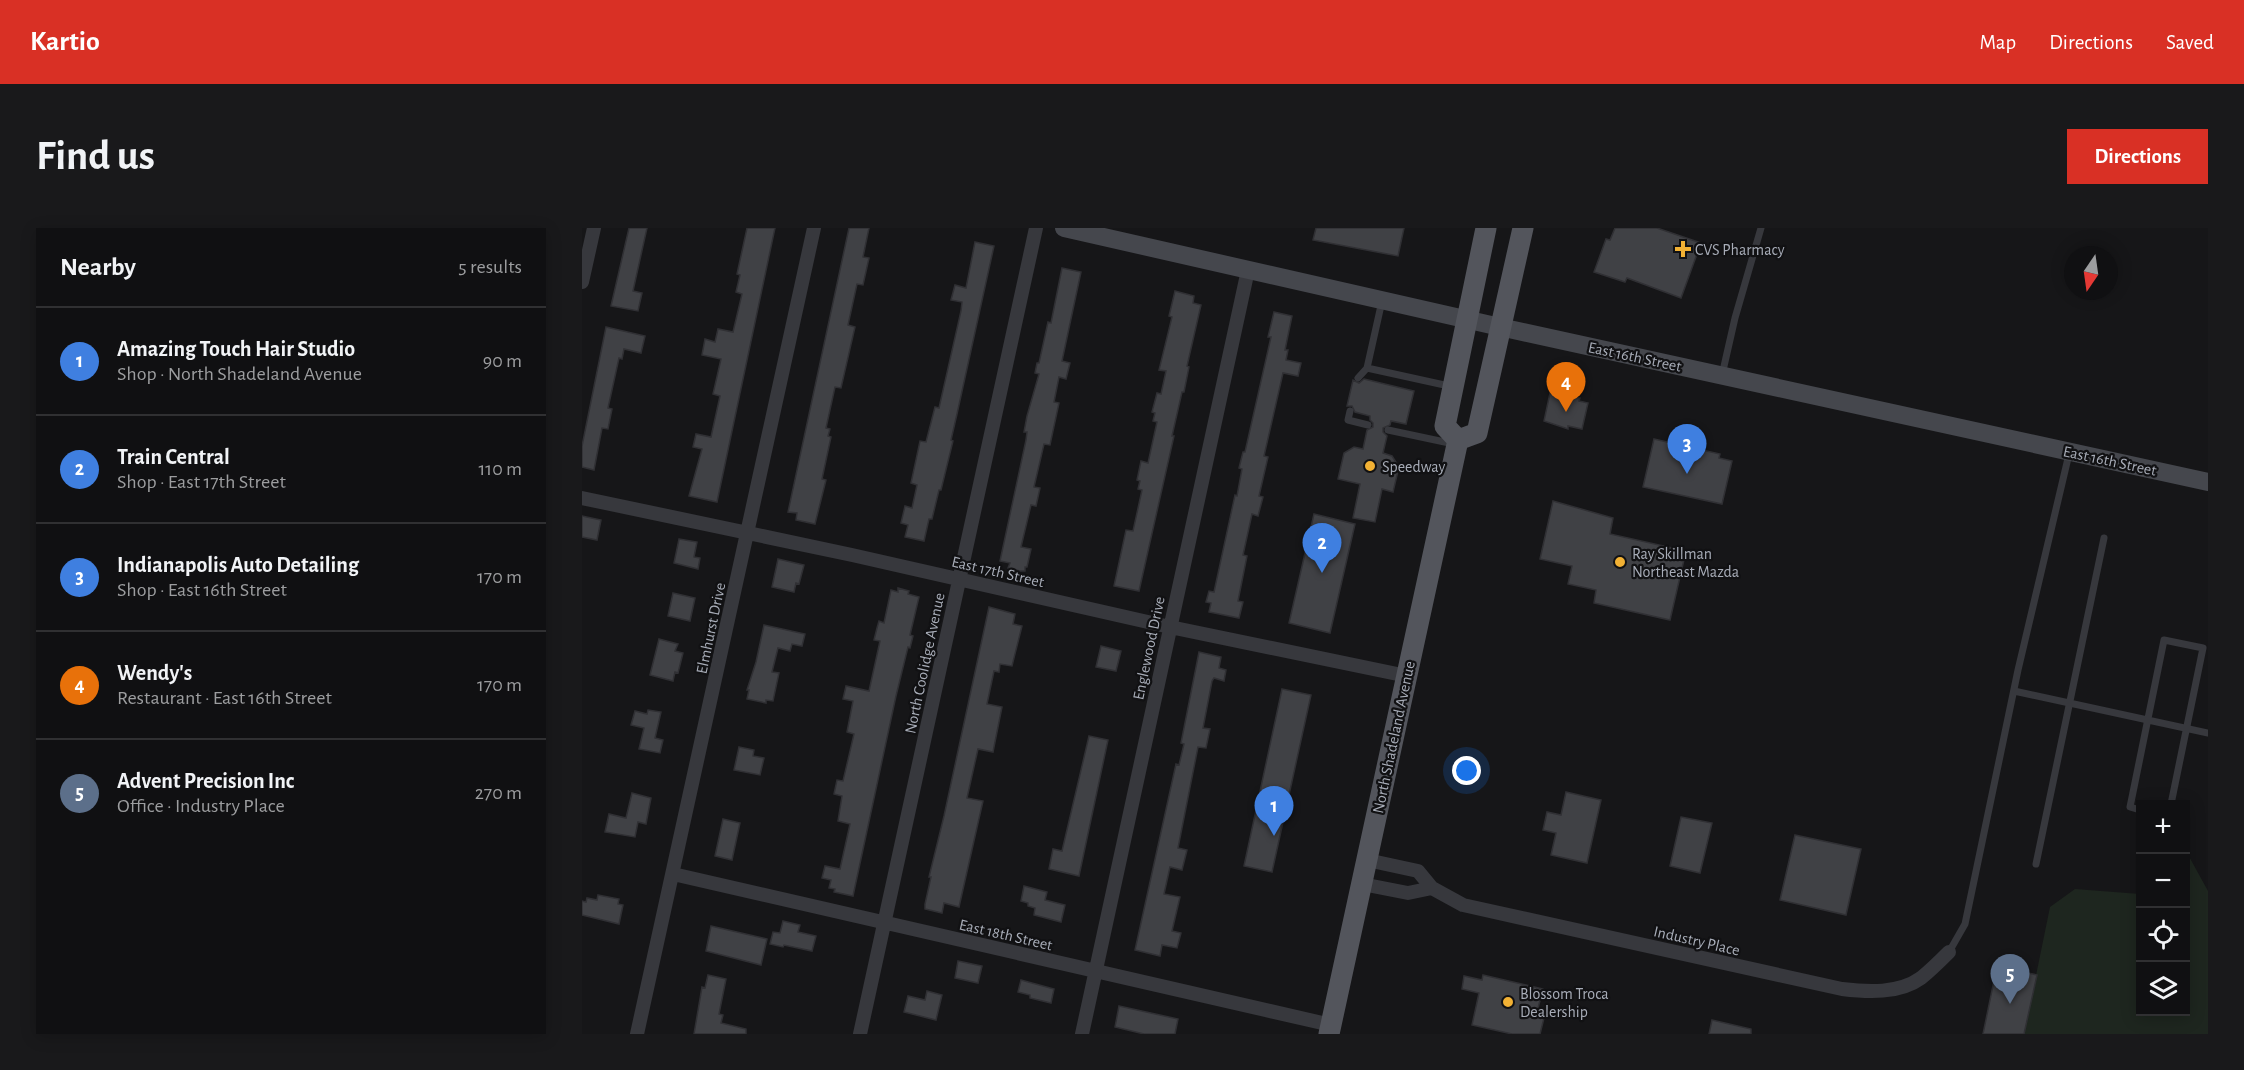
<!DOCTYPE html>
<html lang="en">
<head>
<meta charset="utf-8">
<style>
	:root { --surface:#101012; --page:#19191b; --text:#f1f3f6; --muted:#9c9d9f; --line:#303032; --accent:#d93025 }
	body { margin:0; font-family:"Alegreya Sans",sans-serif; background:var(--page); color:var(--text) }
	.controls { position:absolute; right:18px; bottom:18px; display:grid; overflow:hidden; border-radius:0px; box-shadow:0 3px 15px #0003 }
	.controls button { width:54px; height:54px; display:grid; place-items:center; padding:0; border:0; border-bottom:2px solid var(--line); background:var(--surface); color:var(--text); font:30px sans-serif }
	.compass { position:absolute; left:1482px; top:18px; width:54px; height:54px; border-radius:50%; background:var(--surface); box-shadow:0 3px 15px #0003; rotate:193deg }
	.you { position:absolute; left:885px; top:543px; width:21px; height:21px; margin:-15px; border:4px solid #fff; border-radius:50%; background:#1a73e8; box-shadow:0 0 0 9px #1a73e833 }
	.badge { display:grid; place-items:center; width:39px; height:39px; border-radius:50%; background:var(--accent); color:#fff; font-size:20px; font-weight:700 }
	.pin { position:absolute; translate:-50% -50px; filter:drop-shadow(0 2px 3px #0008) }
	.pin::after { content:''; position:absolute; top:32px; width:21px; height:18px; background:inherit; clip-path:polygon(0 0,100% 0,50% 100%) }
	.list { margin:0; padding:0; list-style:none }
	h2 { display:flex; justify-content:space-between; align-items:center; height:78px; margin:0; padding:0 24px; font-size:26px }
	h2 small { font-size:20px; font-weight:400; color:var(--muted) }
	.list li { display:grid; grid-template-columns:39px 1fr auto; gap:18px; align-items:center; box-sizing:border-box; height:108px; padding:0 24px; border-top:2px solid var(--line) }
	.list b { display:block; font-size:22px; white-space:nowrap }
	.list p { margin:0; font-size:20px; white-space:nowrap; color:var(--muted) }
	.list em { font-size:20px; font-style:normal; color:var(--muted) }
	.icon { flex:none; width:33px; height:33px; fill:none; stroke:currentColor; stroke-width:2; stroke-linecap:round; stroke-linejoin:round }
	.map { position:relative; flex:none; width:1626px; height:806px; overflow:hidden; border-radius:0px }
	header { display:flex; align-items:center; gap:36px; box-sizing:border-box; height:84px; padding:0 30px; background:var(--accent); color:#fff }
	header strong { font-size:28px }
	nav { display:flex; gap:33px; margin-inline-start:auto; font-size:21px }
	.intro { display:flex; align-items:center; justify-content:space-between; box-sizing:border-box; height:144px; padding:0 36px }
	h1 { margin:0; font-size:42px }
	.button { padding:15px 27px; border-radius:0px; background:var(--accent); color:#fff; font-size:21px; font-weight:700 }
	main { display:flex; gap:36px; padding:0 36px }
	aside { flex:1; background:var(--surface); border-radius:0px; box-shadow:0 3px 15px #0003 }
	.map>svg:first-child { display:block }
</style>
</head>
<body>
<header>
<strong>Kartio</strong>
<nav><a>Map</a><a>Directions</a><a>Saved</a></nav>
</header>
<div class="intro"><h1>Find us</h1><a class="button">Directions</a></div>
<main>
<aside>
<h2>Nearby<small>5 results</small></h2>
<ul class="list">
<li><span class="badge" style="background:#3f7fe0">1</span><div><b>Amazing Touch Hair Studio</b><p>Shop · North Shadeland Avenue</p></div><em>90 m</em></li>
<li><span class="badge" style="background:#3f7fe0">2</span><div><b>Train Central</b><p>Shop · East 17th Street</p></div><em>110 m</em></li>
<li><span class="badge" style="background:#3f7fe0">3</span><div><b>Indianapolis Auto Detailing</b><p>Shop · East 16th Street</p></div><em>170 m</em></li>
<li><span class="badge" style="background:#e8710a">4</span><div><b>Wendy's</b><p>Restaurant · East 16th Street</p></div><em>170 m</em></li>
<li><span class="badge" style="background:#5c6f8a">5</span><div><b>Advent Precision Inc</b><p>Office · Industry Place</p></div><em>270 m</em></li>
</ul>
</aside>
<div class="map">
<svg width="1626" height="806" viewBox="0 0 1626 806">
	<rect width="100%" height="100%" fill="#161618"/>
	<path fill="#1e261f" d="M 1604,623 L 1626,663 L 1626,806 L 1442,806 L 1468,679 L 1493,661 L 1558,666 L 1558,784 L 1604,784 Z"/>
	<path fill="#404145" stroke="#303034" stroke-width="1.5" d="M 47,0 L 65,0 L 51,63 L 60,65 L 56,83 L 29,78 Z
		M 165,0 L 193,0 L 135,274 L 107,268 L 120,221 L 111,219 L 114,206 L 129,209 L 138,168 L 131,166 L 139,131 L 120,127 L 123,111 L 133,114 L 136,101 L 151,104 L 160,66 L 154,64 L 158,47 L 155,46 Z
		M 267,0 L 287,0 L 281,29 L 287,30 L 281,57 L 275,56 L 266,97 L 273,99 L 259,160 L 253,159 L 244,200 L 248,201 L 246,208 L 249,209 L 240,251 L 244,252 L 233,296 L 214,292 L 215,285 L 206,284 Z
		M 734,0 L 822,0 L 816,28 L 731,12 Z
		M 1033,0 L 1075,0 L 1119,15 L 1099,70 L 1045,50 L 1043,54 L 1012,44 L 1024,11 L 1028,12 Z
		M 393,14 L 412,18 L 375,186 L 369,212 L 371,213 L 359,262 L 357,262 L 350,291 L 347,291 L 342,313 L 323,309 L 326,297 L 319,295 L 323,278 L 330,280 L 335,257 L 329,255 L 338,213 L 344,214 L 353,179 L 357,180 L 379,83 L 380,74 L 369,72 L 373,57 L 384,60 Z
		M 480,40 L 499,44 L 480,133 L 488,135 L 484,151 L 477,149 L 472,174 L 477,175 L 468,217 L 462,216 L 452,259 L 458,260 L 454,278 L 449,277 L 439,319 L 449,321 L 445,339 L 443,339 L 443,343 L 438,343 L 426,340 L 428,335 L 418,333 L 444,212 L 445,204 L 442,204 L 445,188 L 457,146 L 453,145 L 455,135 L 457,135 L 466,94 L 469,95 Z
		M 593,63 L 612,68 L 611,75 L 619,77 L 605,138 L 607,139 L 602,164 L 600,164 L 590,208 L 592,208 L 557,363 L 532,358 L 544,302 L 551,303 L 560,262 L 556,261 L 558,253 L 555,252 L 559,233 L 566,235 L 575,194 L 571,193 L 573,185 L 570,184 L 575,165 L 579,166 L 584,143 L 577,142 L 590,89 L 587,88 Z
		M 692,84 L 710,88 L 703,122 L 706,122 L 704,132 L 719,135 L 716,148 L 701,145 L 682,228 L 686,229 L 677,268 L 681,269 L 676,288 L 670,286 L 661,327 L 665,328 L 656,373 L 661,374 L 657,390 L 627,384 L 629,375 L 624,374 L 627,363 L 632,364 L 653,267 L 655,268 L 660,241 L 657,240 L 661,224 L 663,224 L 689,109 L 686,109 Z
		M 24,99 L 63,108 L 59,125 L 42,121 L 40,131 L 37,130 L 26,180 L 30,181 L 26,201 L 20,200 L 12,242 L 0,239 L 0,218 Z
		M 782,151 L 832,163 L 824,196 L 809,193 L 808,197 L 801,200 L 801,204 L 805,208 L 801,225 L 810,228 L 817,239 L 811,264 L 800,261 L 793,294 L 771,290 L 778,256 L 756,251 L 762,225 L 772,219 L 781,221 L 785,202 L 791,199 L 791,195 L 788,192 L 788,188 L 773,184 L 770,178 L 765,178 L 771,152 L 777,155 Z
		M 968,165 L 998,170 L 997,173 L 1006,175 L 1000,201 L 986,198 L 986,201 L 962,193 Z
		M 1072,211 L 1138,226 L 1137,230 L 1150,233 L 1140,276 L 1061,259 Z
		M 971,273 L 1031,290 L 1028,306 L 1104,323 L 1088,392 L 1012,375 L 1014,362 L 986,356 L 990,338 L 958,331 Z
		M 732,286 L 773,296 L 748,405 L 707,395 Z
		M 0,288 L 19,292 L 15,312 L 0,309 Z
		M 97,311 L 115,314 L 112,329 L 118,330 L 116,341 L 92,335 Z
		M 196,331 L 222,337 L 217,356 L 214,355 L 212,364 L 190,359 Z
		M 316,360 L 327,363 L 326,366 L 337,369 L 328,407 L 331,408 L 328,420 L 326,419 L 314,468 L 271,668 L 252,664 L 253,661 L 247,660 L 249,652 L 240,650 L 243,638 L 258,641 L 268,596 L 256,593 L 260,568 L 252,566 L 255,552 L 261,553 L 272,506 L 265,504 L 271,473 L 261,471 L 264,458 L 287,463 L 298,413 L 292,412 L 295,400 L 297,393 L 302,395 L 309,362 L 316,364 Z
		M 91,365 L 113,370 L 108,393 L 86,388 Z
		M 407,379 L 433,386 L 431,396 L 440,398 L 430,438 L 418,436 L 417,444 L 412,443 L 405,476 L 420,479 L 411,524 L 396,521 L 385,570 L 401,573 L 377,679 L 362,675 L 360,685 L 343,681 L 343,676 L 349,649 L 347,649 L 362,588 Z
		M 182,397 L 223,406 L 220,418 L 210,416 L 208,423 L 196,420 L 190,444 L 197,445 L 191,473 L 184,472 L 184,475 L 165,471 L 167,462 L 165,462 L 174,434 Z
		M 77,411 L 96,416 L 93,423 L 101,425 L 96,445 L 93,444 L 91,453 L 68,447 Z
		M 519,418 L 539,423 L 534,443 L 514,439 Z
		M 617,424 L 639,429 L 637,440 L 644,442 L 642,453 L 632,450 L 630,453 L 621,500 L 628,501 L 624,520 L 616,519 L 596,620 L 605,622 L 600,642 L 588,639 L 582,666 L 598,669 L 590,703 L 599,705 L 595,720 L 580,717 L 578,728 L 553,722 L 594,536 L 597,537 L 602,516 L 599,515 Z
		M 700,461 L 729,467 L 690,644 L 662,638 Z
		M 66,482 L 79,484 L 73,510 L 81,512 L 78,525 L 57,521 L 62,500 L 49,497 L 53,483 L 65,486 Z
		M 507,508 L 526,512 L 497,648 L 467,641 L 471,621 L 480,623 Z
		M 157,519 L 172,522 L 171,528 L 182,530 L 178,547 L 152,542 Z
		M 984,564 L 1019,572 L 1005,635 L 969,627 L 974,605 L 961,602 L 965,584 L 979,587 Z
		M 50,565 L 69,570 L 64,596 L 56,594 L 53,609 L 23,604 L 27,586 L 44,590 Z
		M 1099,589 L 1130,595 L 1118,645 L 1088,638 Z
		M 141,591 L 158,595 L 150,632 L 133,628 Z
		M 1213,607 L 1279,621 L 1264,687 L 1198,672 Z
		M 442,658 L 465,664 L 463,672 L 483,677 L 479,694 L 452,687 L 453,680 L 446,678 L 446,675 L 439,673 Z
		M 16,667 L 37,671 L 36,676 L 41,677 L 37,696 L 0,687 L 0,673 L 4,674 L 5,670 L 15,672 Z
		M 201,693 L 218,697 L 216,704 L 234,708 L 230,723 L 202,717 L 201,719 L 188,716 L 191,704 L 198,705 Z
		M 129,698 L 185,711 L 179,737 L 124,723 Z
		M 376,733 L 400,738 L 396,755 L 373,750 Z
		M 1415,738 L 1455,747 L 1442,806 L 1401,806 Z
		M 126,747 L 144,751 L 137,786 L 141,787 L 139,795 L 164,801 L 164,806 L 112,806 L 120,759 L 123,760 Z
		M 901,747 L 961,761 L 955,784 L 963,786 L 958,806 L 930,806 L 890,797 L 897,765 L 880,761 L 882,748 L 900,752 Z
		M 439,752 L 472,761 L 469,775 L 448,770 L 448,767 L 436,764 Z
		M 345,763 L 360,767 L 354,792 L 322,784 L 326,768 L 343,772 Z
		M 537,778 L 596,791 L 593,806 L 562,806 L 533,799 Z
		M 1130,792 L 1169,801 L 1169,806 L 1127,806 Z"/>
	<g fill="none" stroke-linecap="round" stroke-linejoin="round">
		<path stroke="#37383d" stroke-width="7" d="M 785,140 L 867,158
			M 1140,147 L 1153,90 L 1179,0
			M 776,150 L 785,140 L 800,73
			M 768,183 L 766,192 L 786,197
			M 806,202 L 872,216
			M 1432,463 L 1626,505
			M 1558,582 L 1548,579 L 1582,412 L 1621,420 L 1589,576
			M 1454,636 L 1522,310
			M 1367,724 L 1383,696 L 1436,442 L 1487,226"/>
		<path stroke="#37383d" stroke-width="14" d="M 0,54 L 12,0
			M 0,270 L 270,327 L 588,399 L 825,448
			M 785,632 L 836,643 L 850,660 L 881,677 L 1260,761 C 1285,764 1317,766 1339,750 C 1349,742 1358,733 1367,724
			M 91,646 L 749,797
			M 780,656 L 826,665 L 850,660
			M 55,806 L 232,0
			M 278,806 L 454,0
			M 500,806 L 666,42"/>
		<path stroke="#45474d" stroke-width="18" d="M 482,0 L 918,99 L 1626,254"/>
		<path stroke="#53555c" stroke-width="21" d="M 876,212 L 895,205 L 941,0
			M 876,212 L 863,198 L 904,0
			M 747,806 L 876,212"/>
	</g>
	<g fill="#f2b134" stroke="#111113" stroke-width="2">
		<path d="M1098 12h6v6h6v6h-6v6h-6v-6h-6v-6h6z"/>
		<circle cx="788" cy="238" r="6"/>
		<circle cx="1038" cy="334" r="6"/>
		<circle cx="926" cy="774" r="6"/>
	</g>
	<g text-anchor="middle" stroke-width="4.5" stroke-linejoin="round" paint-order="stroke">
		<g font-size="16" fill="#a8adb8" stroke="#111113" text-anchor="start">
			<text x="1113" y="27">CVS Pharmacy</text>
			<text x="800" y="244">Speedway</text>
			<text x="1050" y="331">Ray Skillman<tspan x="1050" dy="18">Northeast Mazda</tspan></text>
			<text x="938" y="771">Blossom Troca<tspan x="938" dy="18">Dealership</tspan></text>
		</g>
		<g font-size="16" fill="#a8adb8" stroke="#111113">
			<text transform="translate(1053 128) rotate(12)" y="6">East 16th Street</text>
			<text transform="translate(1528 232) rotate(12)" y="6">East 16th Street</text>
			<text transform="translate(416 343) rotate(13)" y="6">East 17th Street</text>
			<text transform="translate(128 400) rotate(-78)" y="6">Elmhurst Drive</text>
			<text transform="translate(566 420) rotate(-78)" y="6">Englewood Drive</text>
			<text transform="translate(342 435) rotate(-78)" y="6">North Coolidge Avenue</text>
			<text transform="translate(811 509) rotate(-78)" y="6">North Shadeland Avenue</text>
			<text transform="translate(424 706) rotate(13)" y="6">East 18th Street</text>
			<text transform="translate(1115 712) rotate(13)" y="6">Industry Place</text>
		</g>
	</g>
</svg>
<div class="controls">
<button>+</button>
<button>−</button>
<button><svg class="icon" aria-label="locate" viewBox="0 0 24 24"><circle cx="12" cy="12" r="6"/><path d="M12 2v4M12 18v4M2 12h4M18 12h4"/></svg></button>
<button><svg class="icon" aria-label="layers" viewBox="0 0 24 24"><path d="M12 4l9 5-9 5-9-5zM3 14l9 5 9-5"/></svg></button>
</div>
<svg class="compass" viewBox="-18 -18 36 36"><path d="M0-13l5 13h-10z" fill="#e53935"/><path d="M0 13l5-13h-10z" fill="#9c9d9f"/></svg>
<div class="you"></div>
<div class="pin badge" style="left:692px;top:608px;background:#3f7fe0">1</div>
<div class="pin badge" style="left:740px;top:345px;background:#3f7fe0">2</div>
<div class="pin badge" style="left:1105px;top:246px;background:#3f7fe0">3</div>
<div class="pin badge" style="left:984px;top:184px;background:#e8710a">4</div>
<div class="pin badge" style="left:1428px;top:776px;background:#5c6f8a">5</div>
</div>
</main>
</body>
</html>
